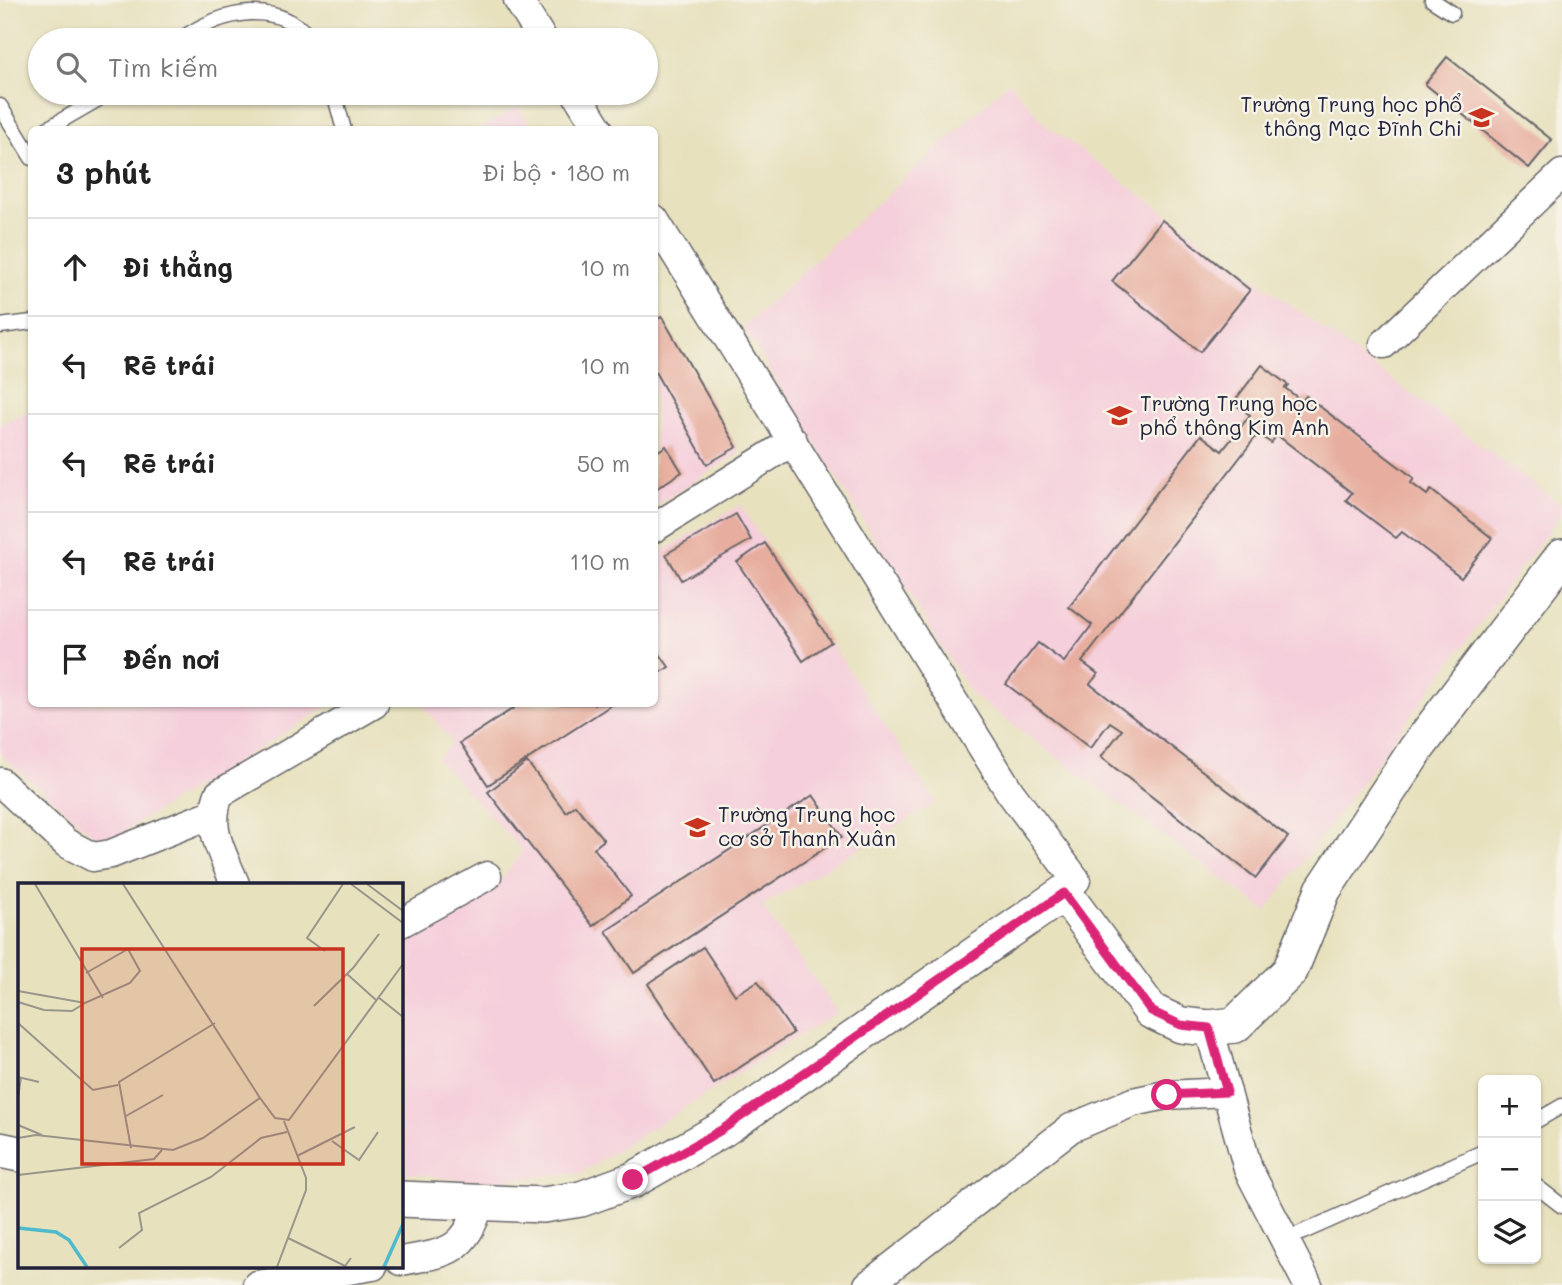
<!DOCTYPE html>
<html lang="vi">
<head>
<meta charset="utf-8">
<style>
	:root { --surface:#fff; --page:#f2f2f2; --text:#222; --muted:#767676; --line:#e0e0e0 }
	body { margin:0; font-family:Mali,sans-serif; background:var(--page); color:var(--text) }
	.controls { position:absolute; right:21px; bottom:21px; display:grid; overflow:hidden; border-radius:10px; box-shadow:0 2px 5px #0004 }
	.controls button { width:63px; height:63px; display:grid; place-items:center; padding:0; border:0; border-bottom:2px solid var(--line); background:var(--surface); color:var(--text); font:35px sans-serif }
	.stop { position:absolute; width:21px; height:21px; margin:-16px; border:5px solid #db2777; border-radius:50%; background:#fff }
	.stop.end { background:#db2777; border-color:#fff; box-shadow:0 2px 7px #0008 }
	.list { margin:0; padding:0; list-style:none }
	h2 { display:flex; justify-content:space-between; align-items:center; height:91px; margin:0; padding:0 28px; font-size:30px }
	h2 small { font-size:23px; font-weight:400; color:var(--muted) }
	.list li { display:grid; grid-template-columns:46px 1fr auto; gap:21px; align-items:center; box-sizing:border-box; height:98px; padding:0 28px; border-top:2px solid var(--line) }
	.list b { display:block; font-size:26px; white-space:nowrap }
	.list em { font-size:23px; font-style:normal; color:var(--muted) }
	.icon { flex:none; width:38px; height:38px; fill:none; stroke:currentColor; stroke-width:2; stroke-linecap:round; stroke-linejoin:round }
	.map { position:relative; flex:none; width:1562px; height:1285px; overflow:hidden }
	.search { position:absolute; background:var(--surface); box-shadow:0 2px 5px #0004; left:28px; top:28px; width:630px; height:77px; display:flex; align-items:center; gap:18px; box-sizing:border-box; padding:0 24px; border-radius:38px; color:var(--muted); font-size:26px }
	.panel { position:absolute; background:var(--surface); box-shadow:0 2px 5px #0004; left:28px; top:126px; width:630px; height:581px; border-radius:10px }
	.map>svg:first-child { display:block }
</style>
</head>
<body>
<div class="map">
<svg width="1562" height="1285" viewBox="0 0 1562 1285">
	<rect width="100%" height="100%" fill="#f7f3e8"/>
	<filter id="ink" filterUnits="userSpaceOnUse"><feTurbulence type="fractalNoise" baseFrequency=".0143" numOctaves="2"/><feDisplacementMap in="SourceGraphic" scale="14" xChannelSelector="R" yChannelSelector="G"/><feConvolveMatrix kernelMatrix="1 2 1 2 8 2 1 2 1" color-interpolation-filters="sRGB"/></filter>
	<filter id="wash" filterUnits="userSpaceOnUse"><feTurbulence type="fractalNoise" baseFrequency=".00686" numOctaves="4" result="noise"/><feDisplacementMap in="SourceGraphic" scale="28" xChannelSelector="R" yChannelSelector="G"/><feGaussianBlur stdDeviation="1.57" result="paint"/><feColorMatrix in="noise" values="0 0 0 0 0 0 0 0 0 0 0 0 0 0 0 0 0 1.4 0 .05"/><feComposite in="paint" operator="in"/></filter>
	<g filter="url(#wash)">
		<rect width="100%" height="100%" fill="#e7e1be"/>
		<path fill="#f5cfdb" d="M 1009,82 L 1046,125 L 1562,505 L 1562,513 L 1266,911 L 971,694 L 743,327 Z
			M 518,107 L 533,129 L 480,129 Z
			M 662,317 L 740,453 L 655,506 L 654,320 Z
			M 31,410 L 32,704 L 332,704 L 103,844 L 0,754 L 0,424 Z
			M 740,505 L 936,803 L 762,906 L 837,1012 L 581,1173 L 476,1182 L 401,1172 L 401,940 L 495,889 L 523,851 L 437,759 L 452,742 L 422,704 L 654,704 L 655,556 Z"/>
		<g id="blocks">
			<path fill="#e7ad9e" d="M 1447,57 L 1552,140 L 1529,168 L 1425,84 Z
				M 1162,220 L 1250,290 L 1200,352 L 1112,281 Z
				M 662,317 L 737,447 L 707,464 L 654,370 L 654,320 Z
				M 1262,365 L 1288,385 L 1285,388 L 1302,401 L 1306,396 L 1414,478 L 1411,483 L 1427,495 L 1431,490 L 1492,538 L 1461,577 L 1402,532 L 1396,538 L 1346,500 L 1352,493 L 1277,435 L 1271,443 L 1258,434 L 1082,662 L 1098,674 L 1090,684 L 1288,837 L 1256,878 L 1101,757 L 1122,730 L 1110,722 L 1090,748 L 1006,684 L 1038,643 L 1064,662 L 1092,625 L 1069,607 L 1201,435 L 1222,451 L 1250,415 L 1233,403 Z
				M 666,446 L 682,472 L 654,490 L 654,454 Z
				M 736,514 L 751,540 L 681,580 L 666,554 Z
				M 765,543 L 831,642 L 803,661 L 737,562 Z
				M 654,646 L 669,667 L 654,676 Z
				M 520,704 L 613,704 L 488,785 L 460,743 Z
				M 527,762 L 566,812 L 575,805 L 604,840 L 594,848 L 631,896 L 593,926 L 488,792 Z
				M 813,795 L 842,837 L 634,973 L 606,931 Z
				M 703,947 L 735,995 L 758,981 L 793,1033 L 714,1084 L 648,984 Z"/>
		</g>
	</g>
	<g filter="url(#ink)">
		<use href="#blocks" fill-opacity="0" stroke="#676569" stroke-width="2"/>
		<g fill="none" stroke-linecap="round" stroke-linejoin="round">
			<defs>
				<path id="service" d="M 1432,0 L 1452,13
					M 180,40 C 225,8 279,0 312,40
					M 334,93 L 344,130
					M 0,106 L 32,158
					M 45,130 L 109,93
					M 0,326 L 32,322
					M 1536,1121 L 1562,1106
					M 1536,1186 L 1562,1206
					M 1285,1240 L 1483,1152"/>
				<path id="minor" d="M 518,0 L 543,40
					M 576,93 L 599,130
					M 654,219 L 1010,792 L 1076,880 L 1064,893
					M 1384,344 L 1562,174
					M 654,528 L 793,441
					M 0,782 L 66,843 L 93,857 L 111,854 L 212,814
					M 235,884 C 222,851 206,830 219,794 L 374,704
					M 401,923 L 487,876
					M 1209,1028 L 1248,1169 L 1308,1285
					M 401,1261 C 449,1253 465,1251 480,1203
					M 257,1285 L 373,1266
					M 868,1285 L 1071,1128 L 1133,1102 L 1166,1095 L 1227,1092"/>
				<path id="tertiary" d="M 0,1150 L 19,1154
					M 401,1199 L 543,1205 L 581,1199 L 633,1180 L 723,1129 L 1064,893 L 1151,1011 L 1181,1025 L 1209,1028 L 1235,1025 L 1290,971 L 1323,890 L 1417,748 L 1562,557"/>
			</defs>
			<use href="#service" stroke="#676569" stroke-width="17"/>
			<use href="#minor" stroke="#676569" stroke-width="31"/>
			<use href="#tertiary" stroke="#676569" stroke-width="38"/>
			<use href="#service" stroke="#fff" stroke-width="14"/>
			<use href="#minor" stroke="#fff" stroke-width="28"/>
			<use href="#tertiary" stroke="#fff" stroke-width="35"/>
		</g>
	</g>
	<g fill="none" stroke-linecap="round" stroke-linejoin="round" filter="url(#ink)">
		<path stroke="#db2777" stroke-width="9" d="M 633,1180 L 723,1129 L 1064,893 L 1151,1011 L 1181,1025 L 1209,1028 L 1227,1092 L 1167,1095"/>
	</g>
	<defs>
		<symbol id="school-bare" viewBox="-9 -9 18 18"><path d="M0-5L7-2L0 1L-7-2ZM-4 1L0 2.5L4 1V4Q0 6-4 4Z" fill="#c8321e" stroke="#f7f3e8" stroke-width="2.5" paint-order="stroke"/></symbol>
	</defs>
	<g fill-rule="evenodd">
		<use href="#school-bare" x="1464" y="100" width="35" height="35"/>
		<use href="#school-bare" x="1102" y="398" width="35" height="35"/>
		<use href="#school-bare" x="680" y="810" width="35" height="35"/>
	</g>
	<g text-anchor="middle" stroke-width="5" stroke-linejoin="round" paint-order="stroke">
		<g font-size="21" fill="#22223b" stroke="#f7f3e8" text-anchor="start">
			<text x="1462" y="112" text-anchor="end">Trường Trung học phổ<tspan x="1462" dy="24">thông Mạc Đĩnh Chi</tspan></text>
			<text x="1140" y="411">Trường Trung học<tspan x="1140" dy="24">phổ thông Kim Anh</tspan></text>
			<text x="718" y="822">Trường Trung học<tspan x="718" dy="24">cơ sở Thanh Xuân</tspan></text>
		</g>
	</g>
	<g transform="translate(18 883)">
		<rect width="385" height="385" fill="#e7e1be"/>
		<path fill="none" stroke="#4fbacb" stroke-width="3.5" d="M 0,345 L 38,349 L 51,357 L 69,384M 366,384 L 385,341"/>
		<path fill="none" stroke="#98958a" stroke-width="2" d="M 17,1 L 85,115M 105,1 L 242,215M 333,1 L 385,40M 349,1 L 385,28M 307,68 L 289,55 L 325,1M 329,91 L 358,117M 0,108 L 67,120 L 112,100 L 122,88 L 110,66 L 68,90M 360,114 L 385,134M 0,119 L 26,127 L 54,128 L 67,120M 296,123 L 335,85 L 361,51M 0,140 L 75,207 L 100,202M 0,194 L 21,199M 0,215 L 3,194M 108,233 L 145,212M 0,242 L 24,252M 0,255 L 18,252 L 155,267 L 185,255 L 242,215 L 257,235 L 271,237 L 385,81M 314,258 L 341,277 L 360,249M 113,265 L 101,199 L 197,140M 279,273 L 337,244M 0,292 L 136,276 L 144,267M 270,355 L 327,383 L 333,375M 101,365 L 124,347 L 121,330 L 193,294 L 243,255 L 269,249M 259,384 L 288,307 L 288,295 L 266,238"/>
		<path fill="#c8321e" fill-opacity="0.15" stroke="#c8321e" stroke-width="3.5" d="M 64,66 L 325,66 L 325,281 L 64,281 Z"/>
		<rect width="385" height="385" fill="none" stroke="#22223b" stroke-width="3.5"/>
	</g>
</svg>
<div class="controls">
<button>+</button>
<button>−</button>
<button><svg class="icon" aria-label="layers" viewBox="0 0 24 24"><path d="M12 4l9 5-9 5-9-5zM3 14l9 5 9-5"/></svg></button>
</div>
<div class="stop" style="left:1167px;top:1095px"></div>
<div class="stop end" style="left:633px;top:1180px"></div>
<div class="search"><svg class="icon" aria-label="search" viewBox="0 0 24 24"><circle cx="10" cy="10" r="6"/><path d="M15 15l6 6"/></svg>Tìm kiếm</div>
<section class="panel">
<h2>3 phút<small>Đi bộ · 180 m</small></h2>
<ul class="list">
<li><svg class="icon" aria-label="ahead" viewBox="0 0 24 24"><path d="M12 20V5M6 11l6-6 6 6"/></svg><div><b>Đi thẳng</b></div><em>10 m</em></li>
<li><svg class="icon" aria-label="left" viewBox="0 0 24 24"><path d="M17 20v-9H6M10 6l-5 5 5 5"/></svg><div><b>Rẽ trái</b></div><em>10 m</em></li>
<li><svg class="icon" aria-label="left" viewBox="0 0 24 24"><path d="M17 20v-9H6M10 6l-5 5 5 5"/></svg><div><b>Rẽ trái</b></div><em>50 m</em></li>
<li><svg class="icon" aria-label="left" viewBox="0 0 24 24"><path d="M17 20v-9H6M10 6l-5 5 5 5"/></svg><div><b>Rẽ trái</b></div><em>110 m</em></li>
<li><svg class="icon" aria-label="arrive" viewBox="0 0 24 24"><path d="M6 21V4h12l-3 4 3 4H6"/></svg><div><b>Đến nơi</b></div></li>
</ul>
</section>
</div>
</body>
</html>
